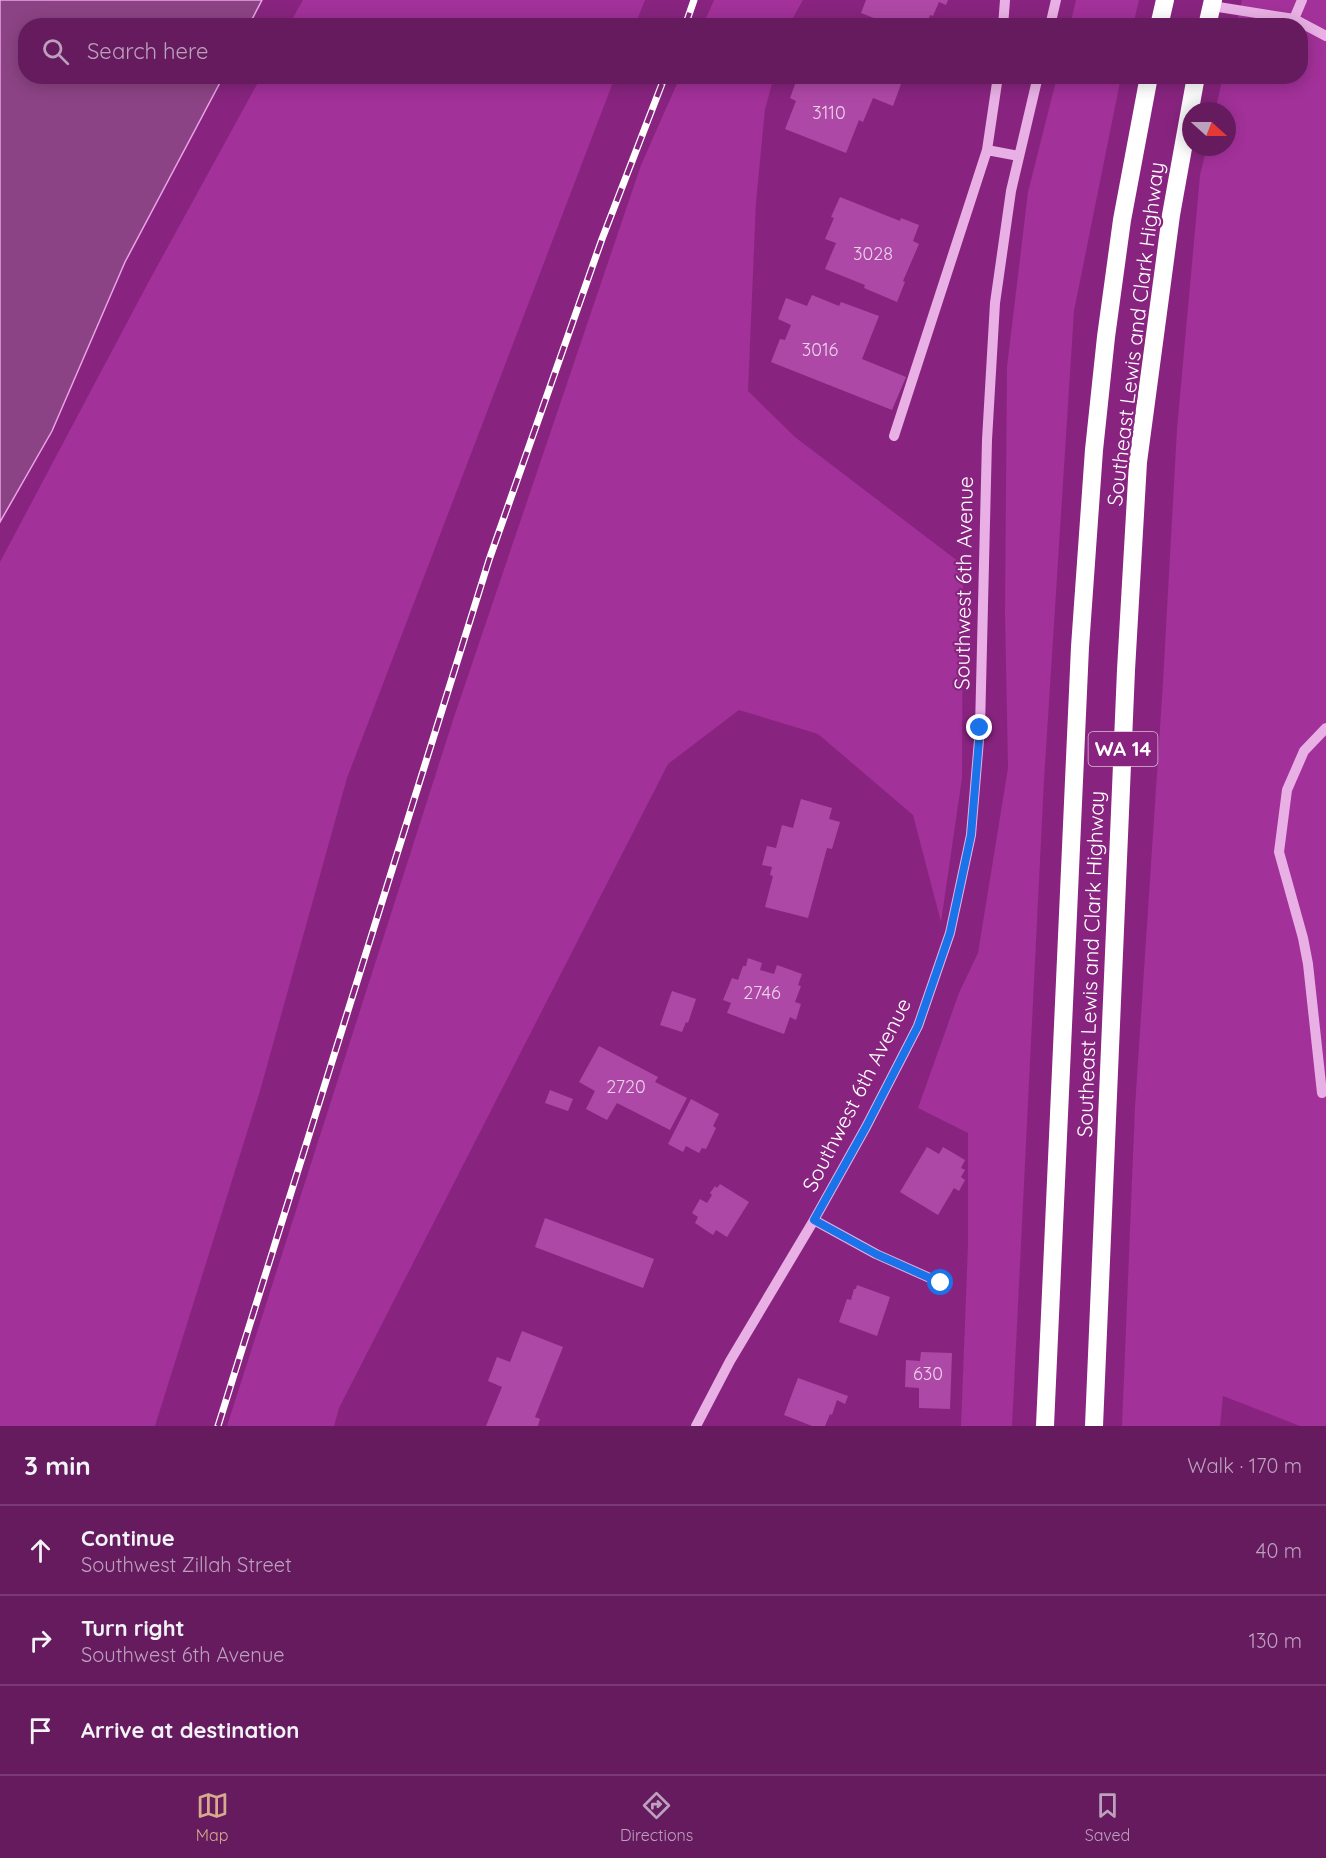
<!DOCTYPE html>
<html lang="en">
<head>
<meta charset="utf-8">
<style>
	:root { --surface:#661b5f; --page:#6e2868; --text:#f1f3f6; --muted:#bca1bd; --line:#793974; --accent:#d6ab8b }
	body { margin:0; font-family:Quicksand,sans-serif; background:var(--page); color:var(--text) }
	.compass { position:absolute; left:1182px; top:102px; width:54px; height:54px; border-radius:50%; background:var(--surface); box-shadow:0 3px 15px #0003; rotate:111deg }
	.stop { position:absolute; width:18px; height:18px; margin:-14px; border:4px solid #1a73e8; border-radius:50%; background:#fff }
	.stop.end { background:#1a73e8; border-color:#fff; box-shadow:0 2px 6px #0008 }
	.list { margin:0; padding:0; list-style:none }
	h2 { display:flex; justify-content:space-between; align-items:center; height:78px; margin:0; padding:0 24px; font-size:26px }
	h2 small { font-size:20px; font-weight:400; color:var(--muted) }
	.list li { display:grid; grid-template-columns:39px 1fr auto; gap:18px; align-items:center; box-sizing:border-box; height:90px; padding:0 24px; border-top:2px solid var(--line) }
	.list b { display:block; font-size:22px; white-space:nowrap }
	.list p { margin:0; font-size:20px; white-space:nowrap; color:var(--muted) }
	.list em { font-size:20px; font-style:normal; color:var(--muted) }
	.icon { flex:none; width:33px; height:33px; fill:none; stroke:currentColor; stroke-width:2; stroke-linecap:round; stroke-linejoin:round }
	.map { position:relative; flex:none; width:1326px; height:1426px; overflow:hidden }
	.search { position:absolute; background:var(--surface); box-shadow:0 3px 15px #0003; left:18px; right:18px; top:18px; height:66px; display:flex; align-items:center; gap:15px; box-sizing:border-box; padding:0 21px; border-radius:24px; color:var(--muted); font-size:22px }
	.sheet { height:348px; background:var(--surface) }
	nav { display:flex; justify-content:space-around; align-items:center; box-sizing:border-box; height:84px; border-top:2px solid var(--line); background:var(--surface); font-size:16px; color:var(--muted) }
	nav a { display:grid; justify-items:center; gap:3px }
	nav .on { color:var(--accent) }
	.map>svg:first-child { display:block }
</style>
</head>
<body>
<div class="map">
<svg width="1326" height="1426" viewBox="0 0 1326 1426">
	<rect width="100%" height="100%" fill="#88247f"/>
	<path fill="#a23199" d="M 303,0 L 645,0 L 635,25 L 289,25 Z
		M 714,0 L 803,0 L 789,25 L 703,25 Z
		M 1076,0 L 1139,0 L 1133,25 L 1070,25 Z
		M 1242,0 L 1326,0 L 1326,1426 L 1300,1426 L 1223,1396 L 1220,1426 L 1122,1426 L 1135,1107 L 1163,682 L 1177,429 L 1200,175 L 1207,147 L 1227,147 L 1227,111 L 1215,111 L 1223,77 L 1300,76 L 1300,26 L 1236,25 Z
		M 261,77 L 615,77 L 347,778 L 260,1091 L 155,1426 L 0,1426 L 0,562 L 148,283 Z
		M 680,77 L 774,77 L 765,109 L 756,202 L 748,391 L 795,437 L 963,565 L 962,778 L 941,922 L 913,815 L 818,734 L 739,710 L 668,764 L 339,1408 L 334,1426 L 227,1426 L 454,717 L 641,165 Z
		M 1057,77 L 1121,77 L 1074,311 L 1044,780 L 1012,1426 L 961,1426 L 968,1245 L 968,1133 L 918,1108 L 959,993 L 978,953 L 1008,768 L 1005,612 L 1007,367 L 1028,192 Z"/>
	<path fill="#8c4385" stroke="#eaa4e6" stroke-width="1.5" d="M 0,0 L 262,0 L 249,25 L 26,26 L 26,76 L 223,77 L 125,262 L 52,431 L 0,522 Z"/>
	<path fill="#ae48a6" d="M 866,0 L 948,0 L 946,5 L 939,2 L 933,16 L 930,15 L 926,26 L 894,26 L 861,13 Z
		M 798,76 L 904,76 L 893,106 L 873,98 L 863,122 L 859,120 L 846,153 L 785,129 L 796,101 L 790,98 Z
		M 840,197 L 900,221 L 901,218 L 919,225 L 913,241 L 919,244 L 903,281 L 905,282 L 897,302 L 864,288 L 865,285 L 825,269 L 836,243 L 825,239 L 834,218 L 831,217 Z
		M 812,295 L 839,306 L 841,302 L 879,316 L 862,359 L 906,377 L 892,410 L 771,362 L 780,339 L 785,340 L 791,325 L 778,319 L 786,298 L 807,306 Z
		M 801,799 L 832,808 L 829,819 L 840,822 L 832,849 L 827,848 L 808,918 L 765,907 L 773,876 L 770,875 L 772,867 L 762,865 L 767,846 L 776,848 L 782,825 L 793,828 Z
		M 748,958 L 762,963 L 760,970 L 774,974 L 777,965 L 802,974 L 798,985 L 801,986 L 795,1002 L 801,1004 L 796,1020 L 790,1017 L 784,1034 L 727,1013 L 731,1003 L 723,1000 L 732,978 L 738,980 L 743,966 L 746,966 Z
		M 672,991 L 696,999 L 688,1023 L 686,1022 L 682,1032 L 660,1025 Z
		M 599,1046 L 658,1077 L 655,1082 L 687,1098 L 670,1130 L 617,1103 L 607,1120 L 586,1109 L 595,1091 L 579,1082 Z
		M 550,1090 L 573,1099 L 568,1111 L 545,1103 Z
		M 691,1099 L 719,1114 L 713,1126 L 716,1128 L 706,1149 L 702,1148 L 699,1153 L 686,1146 L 683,1152 L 668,1144 Z
		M 927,1147 L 939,1154 L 943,1147 L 965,1160 L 961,1168 L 965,1170 L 961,1177 L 965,1180 L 959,1191 L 954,1188 L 938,1215 L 900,1192 Z
		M 720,1184 L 749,1202 L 727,1237 L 716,1230 L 713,1235 L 695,1223 L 698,1217 L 692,1213 L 700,1199 L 707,1203 L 712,1195 L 710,1193 L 715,1186 L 717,1188 Z
		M 545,1218 L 654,1259 L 643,1288 L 535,1247 Z
		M 857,1285 L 890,1297 L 877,1336 L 839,1322 L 847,1299 L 851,1300 L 854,1289 L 856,1289 Z
		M 522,1331 L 563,1347 L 535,1417 L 540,1419 L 538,1426 L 486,1426 L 502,1387 L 488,1381 L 497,1357 L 510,1362 Z
		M 921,1352 L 952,1353 L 950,1409 L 919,1408 L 919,1388 L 905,1387 L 906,1360 L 920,1361 Z
		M 798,1378 L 848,1396 L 845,1404 L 837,1400 L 832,1415 L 830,1414 L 825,1426 L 812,1426 L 784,1415 Z"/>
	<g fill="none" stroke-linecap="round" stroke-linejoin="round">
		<path stroke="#e9b0e5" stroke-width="10" d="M 1212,6 L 1294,19 L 1326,36
			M 1294,19 L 1302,0
			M 1003,26 L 1005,0
			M 1050,26 L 1056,0
			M 987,150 L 998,76
			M 894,436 L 987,150 L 1019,156
			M 1322,1093 L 1308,964 L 1303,938 L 1279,852 L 1287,790 L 1304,751 L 1326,728
			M 814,1220 L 876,1254 L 941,1283
			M 696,1426 L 730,1361 L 814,1220 L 866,1127 L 918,1026 L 950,933 L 971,835 L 980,728 L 987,440 L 995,303 L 1011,191 L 1038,76"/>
		<path stroke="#fff" stroke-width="18" d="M 1159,26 L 1165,0
			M 1207,26 L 1213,0
			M 1045,1426 L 1080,647 L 1094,450 L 1106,337 L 1122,220 L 1149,76
			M 1094,1426 L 1126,670 L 1138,462 L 1171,215 L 1196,76"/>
		<defs>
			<path id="rail" d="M 685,26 L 694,0
				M 218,1426 L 489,560 L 602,239 L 665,76"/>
		</defs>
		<use href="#rail" stroke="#fff" stroke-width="7"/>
		<use href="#rail" stroke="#88247f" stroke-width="4.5" stroke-dasharray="14" stroke-linecap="butt"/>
	</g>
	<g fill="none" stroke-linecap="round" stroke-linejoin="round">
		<path stroke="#1a73e8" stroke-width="8" d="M 941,1283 L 876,1254 L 814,1220 L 866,1127 L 918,1026 L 950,933 L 971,835 L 980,728"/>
	</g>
	<g text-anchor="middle" stroke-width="4.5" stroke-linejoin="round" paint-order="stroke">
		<g font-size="18" fill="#ebd1e9">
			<text x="829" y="119">3110</text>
			<text x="873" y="260">3028</text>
			<text x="820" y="356">3016</text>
			<text x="762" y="999">2746</text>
			<text x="626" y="1093">2720</text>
			<text x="928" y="1380">630</text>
		</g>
		<rect fill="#88247f" stroke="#dbbdd9" stroke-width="1.5" x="1088.5" y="732" width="69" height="34" rx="4.5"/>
		<g font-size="20" font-weight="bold" fill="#fff">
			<text x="1123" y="756">WA 14</text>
		</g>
		<g font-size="21" fill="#fff" stroke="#88247f">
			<text transform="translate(1136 334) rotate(-83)" y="7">Southeast Lewis and Clark Highway</text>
			<text transform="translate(964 583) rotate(-89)" y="7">Southwest 6th Avenue</text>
			<text transform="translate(1091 964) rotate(-88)" y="7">Southeast Lewis and Clark Highway</text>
			<text transform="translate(857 1095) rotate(-63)" y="7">Southwest 6th Avenue</text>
		</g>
	</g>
</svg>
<svg class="compass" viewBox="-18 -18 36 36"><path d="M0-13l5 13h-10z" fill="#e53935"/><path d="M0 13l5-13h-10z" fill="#bca1bd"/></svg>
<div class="stop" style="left:941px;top:1283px"></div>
<div class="stop end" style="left:980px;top:728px"></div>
<div class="search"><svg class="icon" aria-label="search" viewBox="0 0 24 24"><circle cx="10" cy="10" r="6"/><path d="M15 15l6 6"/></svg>Search here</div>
</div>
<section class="sheet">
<h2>3 min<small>Walk · 170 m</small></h2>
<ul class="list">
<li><svg class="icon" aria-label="ahead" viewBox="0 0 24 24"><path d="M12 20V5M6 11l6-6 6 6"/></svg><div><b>Continue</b><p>Southwest Zillah Street</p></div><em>40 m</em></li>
<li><svg class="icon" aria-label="right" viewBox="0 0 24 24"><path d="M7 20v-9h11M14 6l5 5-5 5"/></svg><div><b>Turn right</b><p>Southwest 6th Avenue</p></div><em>130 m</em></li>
<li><svg class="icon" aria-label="arrive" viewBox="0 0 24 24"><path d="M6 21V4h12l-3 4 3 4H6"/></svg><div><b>Arrive at destination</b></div></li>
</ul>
</section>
<nav>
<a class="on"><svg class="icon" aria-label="map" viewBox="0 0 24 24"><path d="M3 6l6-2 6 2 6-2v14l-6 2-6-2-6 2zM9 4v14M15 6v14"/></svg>Map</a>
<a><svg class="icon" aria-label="directions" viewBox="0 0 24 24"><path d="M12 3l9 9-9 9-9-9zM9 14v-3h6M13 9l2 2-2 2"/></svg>Directions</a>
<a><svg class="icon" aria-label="saved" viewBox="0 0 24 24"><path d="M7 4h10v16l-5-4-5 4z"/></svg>Saved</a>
</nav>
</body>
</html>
